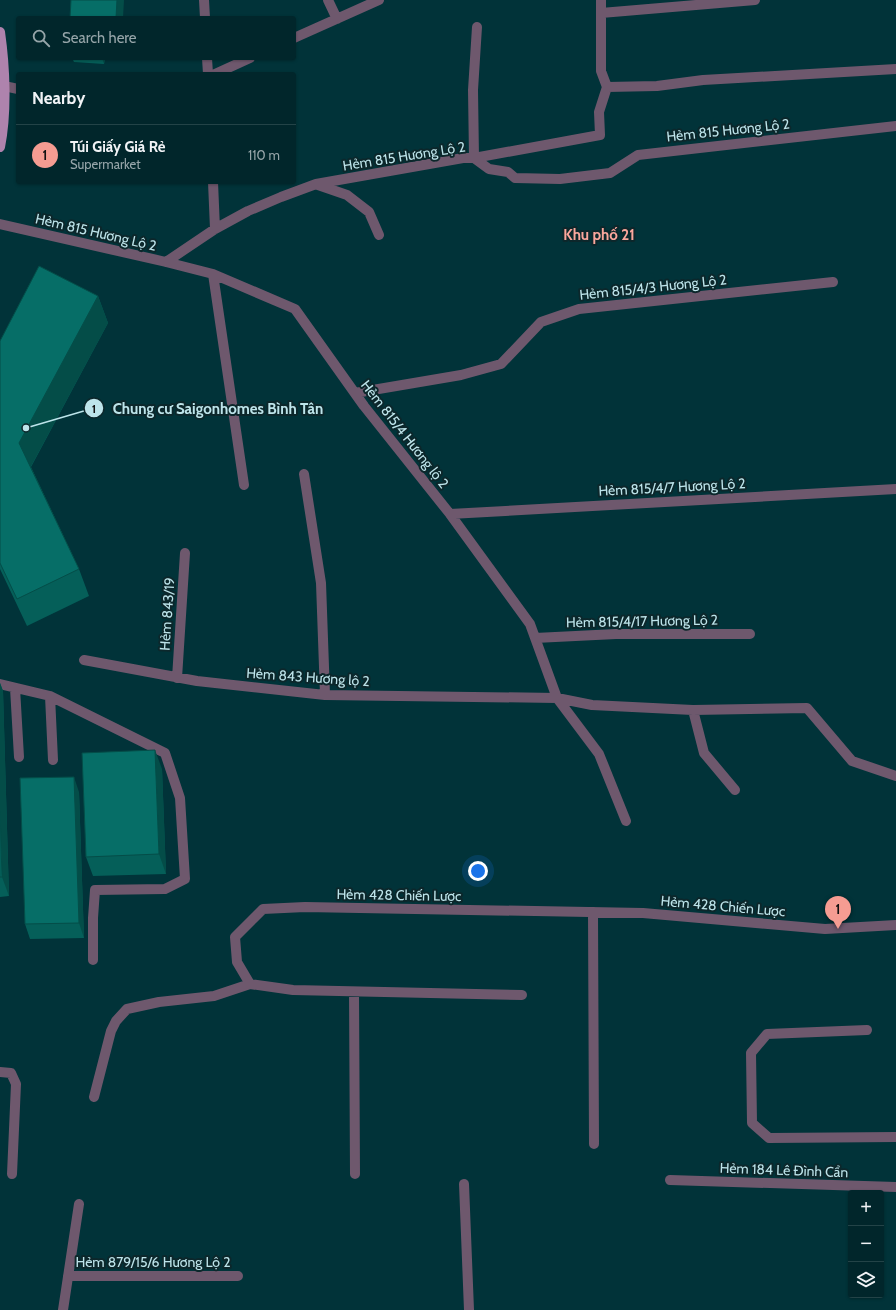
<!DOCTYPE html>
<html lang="en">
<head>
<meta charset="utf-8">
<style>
	:root { --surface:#01262b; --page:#0b2e33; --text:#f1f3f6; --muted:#96a5a9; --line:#234347; --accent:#f59c92 }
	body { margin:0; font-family:Cabin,sans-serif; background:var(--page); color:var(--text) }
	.controls { position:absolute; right:12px; bottom:12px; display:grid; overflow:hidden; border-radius:4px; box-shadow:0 1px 3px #0004 }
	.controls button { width:36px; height:36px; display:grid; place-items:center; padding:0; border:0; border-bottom:1px solid var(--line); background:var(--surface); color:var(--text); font:20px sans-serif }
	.you { position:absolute; left:478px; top:871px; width:14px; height:14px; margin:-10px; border:3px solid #fff; border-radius:50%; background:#1a73e8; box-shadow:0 0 0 6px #1a73e833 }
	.badge { display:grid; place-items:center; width:26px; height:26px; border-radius:50%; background:var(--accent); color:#111; font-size:13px; font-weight:700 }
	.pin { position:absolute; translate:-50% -33px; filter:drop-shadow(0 1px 2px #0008) }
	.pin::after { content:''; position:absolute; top:21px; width:14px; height:12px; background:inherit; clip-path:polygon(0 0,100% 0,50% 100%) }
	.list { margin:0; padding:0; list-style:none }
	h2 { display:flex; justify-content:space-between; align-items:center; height:52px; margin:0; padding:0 16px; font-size:17px }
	h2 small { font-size:13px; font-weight:400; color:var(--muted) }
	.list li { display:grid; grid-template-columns:26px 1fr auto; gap:12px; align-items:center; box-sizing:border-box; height:60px; padding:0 16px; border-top:1px solid var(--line) }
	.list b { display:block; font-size:15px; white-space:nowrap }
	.list p { margin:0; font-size:13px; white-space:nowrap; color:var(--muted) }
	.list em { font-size:13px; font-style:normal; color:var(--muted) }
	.icon { flex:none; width:22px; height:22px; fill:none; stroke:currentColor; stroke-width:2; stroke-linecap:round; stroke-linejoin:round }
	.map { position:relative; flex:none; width:896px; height:1310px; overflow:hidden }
	.search { position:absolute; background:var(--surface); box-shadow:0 1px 3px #0004; left:16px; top:16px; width:280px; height:44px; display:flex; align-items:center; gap:10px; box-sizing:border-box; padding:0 14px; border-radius:4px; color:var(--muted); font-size:15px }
	.panel { position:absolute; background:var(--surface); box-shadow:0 1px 3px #0004; left:16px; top:72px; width:280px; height:112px; border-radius:4px }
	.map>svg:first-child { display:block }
</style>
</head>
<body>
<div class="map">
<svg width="896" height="1310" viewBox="0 0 896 1310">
	<rect width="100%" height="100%" fill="#013339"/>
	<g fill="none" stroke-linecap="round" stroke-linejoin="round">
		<path stroke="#6e586d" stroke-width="10" d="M 204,0 L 205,18
			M 328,0 L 337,19
			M 601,13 L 755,0
			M 294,38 L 379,0
			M 207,58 L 208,74
			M 215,74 L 250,58
			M 4,86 L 18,89
			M 607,87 L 657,86 L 703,80 L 896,69
			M 474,158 L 489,169 L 508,172 L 515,178 L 560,179 L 610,173 L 638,155 L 896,126
			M 474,158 L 473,90 L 477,27
			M 213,182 L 215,229
			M 318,185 L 347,195 L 369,212 L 379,235
			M 0,224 L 166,262 L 213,274 L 295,309 L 364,406 L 450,514 L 530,624 L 557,698 L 599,754 L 626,821
			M 166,262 L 215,229 L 248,211 L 281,197 L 316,184 L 463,158 L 474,158 L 600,135 L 599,112 L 607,87 L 601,71 L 601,0
			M 213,274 L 244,485
			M 355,393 L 461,375 L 501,364 L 541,322 L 579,309 L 833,282
			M 304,474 L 321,583 L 325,695
			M 450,514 L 896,489
			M 535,638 L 616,634 L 750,634
			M 84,660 L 197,681 L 325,695 L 557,698 L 592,705 L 693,710 L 704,753 L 735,790
			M 177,678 L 185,553
			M 0,684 L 50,696 L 165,753 L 180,798 L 185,879 L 165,889 L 95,890 L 93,918 L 93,960
			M 15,688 L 19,757
			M 50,696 L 53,760
			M 693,710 L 807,708 L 852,761 L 896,776
			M 593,912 L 594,1144
			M 250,984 L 237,962 L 235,937 L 263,909 L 305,907 L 643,913 L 825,929 L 896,925
			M 354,992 L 355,1174
			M 867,1030 L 767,1034 L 751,1053 L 752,1123 L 769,1138 L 896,1137
			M 0,1072 L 11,1073 L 16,1084 L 12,1174
			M 94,1097 L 111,1031 L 116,1021 L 127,1009 L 159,1002 L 214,996 L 250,984 L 293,990 L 522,995
			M 670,1180 L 896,1187
			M 464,1184 L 469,1310
			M 68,1276 L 238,1276
			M 63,1310 L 79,1204"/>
		<path stroke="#ae83ad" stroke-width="10" d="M 0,32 C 5,67 7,112 0,147"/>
	</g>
	<path fill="#055f59" d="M 72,58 L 105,58 L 104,64 L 74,62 Z
		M 98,296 L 108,323 L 31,467 L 79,569 L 89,596 L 27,626 L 0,569 L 0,341 Z
		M 0,683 L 3,691 L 9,896 L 0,897 Z
		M 162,769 L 166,874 L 93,876 L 86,857 Z
		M 79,792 L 84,938 L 30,939 L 25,924 Z"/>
	<path fill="#044d48" d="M 117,0 L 124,0 L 123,18 L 116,18 Z
		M 102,58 L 105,58 L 104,64 Z
		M 98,296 L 108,323 L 29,470 L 19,443 Z
		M 0,683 L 3,691 L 9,896 L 2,877 L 0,811 Z
		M 155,750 L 162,769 L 166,874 L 159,854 Z
		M 74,777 L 79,792 L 84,938 L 79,923 Z"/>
	<path fill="#066e67" stroke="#044d48" d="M 71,0 L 117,0 L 116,18 L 70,18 Z
		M 39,266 L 98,296 L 19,443 L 79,569 L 17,599 L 0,563 L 0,341 Z
		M 155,750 L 159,854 L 86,857 L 82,753 Z
		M 74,777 L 79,923 L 25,924 L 20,778 Z
		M 0,811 L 2,877 L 0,877 Z"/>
	<g text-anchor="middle" stroke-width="4" stroke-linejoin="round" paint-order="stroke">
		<g font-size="14" fill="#bde4ea" stroke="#0c272b">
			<text transform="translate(728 130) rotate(-6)" y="5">Hẻm 815 Hương Lộ 2</text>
			<text transform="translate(404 156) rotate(-9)" y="5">Hẻm 815 Hương Lộ 2</text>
			<text transform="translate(96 232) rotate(13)" y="5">Hẻm 815 Hương Lộ 2</text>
			<text transform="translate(653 287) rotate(-6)" y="5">Hẻm 815/4/3 Hương Lộ 2</text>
			<text transform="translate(405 434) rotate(52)" y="5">Hẻm 815/4 Hương lộ 2</text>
			<text transform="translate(672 487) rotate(-3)" y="5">Hẻm 815/4/7 Hương Lộ 2</text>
			<text transform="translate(167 614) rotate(-86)" y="5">Hẻm 843/19</text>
			<text transform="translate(642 621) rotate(-1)" y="5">Hẻm 815/4/17 Hương Lộ 2</text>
			<text transform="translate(308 677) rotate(4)" y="5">Hẻm 843 Hương lộ 2</text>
			<text transform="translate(399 895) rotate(1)" y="5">Hẻm 428 Chiến Lược</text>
			<text transform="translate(723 906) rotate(5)" y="5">Hẻm 428 Chiến Lược</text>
			<text transform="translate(784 1170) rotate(2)" y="5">Hẻm 184 Lê Đình Cẩn</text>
			<text x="153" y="1267">Hẻm 879/15/6 Hương Lộ 2</text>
		</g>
		<g font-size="15" font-weight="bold" fill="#faa79d" stroke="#0c272b">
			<text x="599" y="240">Khu phố 21</text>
		</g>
	</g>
	<path fill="none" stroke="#bde4ea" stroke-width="1.5" d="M26 428L94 408"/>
	<g fill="#bde4ea" stroke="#0c272b" stroke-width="1.5">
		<circle cx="26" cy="428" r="4"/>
		<circle cx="94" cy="408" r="10"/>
	</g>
	<g font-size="12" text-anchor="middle" font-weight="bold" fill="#111">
		<text x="94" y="413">1</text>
	</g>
	<g font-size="15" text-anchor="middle" font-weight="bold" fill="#bde4ea" stroke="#0c272b" stroke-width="4" stroke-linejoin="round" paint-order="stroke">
		<text x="218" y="414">Chung cư Saigonhomes Bình Tân</text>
	</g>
</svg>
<div class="controls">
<button>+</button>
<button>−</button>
<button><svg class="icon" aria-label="layers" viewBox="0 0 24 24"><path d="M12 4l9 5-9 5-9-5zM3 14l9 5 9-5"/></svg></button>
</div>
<div class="you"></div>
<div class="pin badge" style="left:838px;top:929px">1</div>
<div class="search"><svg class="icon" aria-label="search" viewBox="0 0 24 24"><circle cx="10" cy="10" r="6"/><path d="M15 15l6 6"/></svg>Search here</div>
<section class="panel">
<h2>Nearby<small></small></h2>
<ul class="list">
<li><span class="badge">1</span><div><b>Túi Giấy Giá Rẻ</b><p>Supermarket</p></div><em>110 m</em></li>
</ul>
</section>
</div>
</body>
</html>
